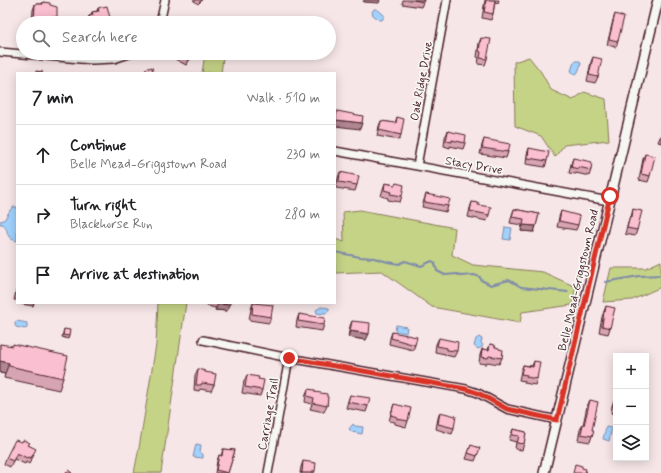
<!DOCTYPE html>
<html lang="en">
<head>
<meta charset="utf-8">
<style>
	:root { --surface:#fff; --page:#f6f6f6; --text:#202124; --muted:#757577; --line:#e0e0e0 }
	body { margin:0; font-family:Mynerve,sans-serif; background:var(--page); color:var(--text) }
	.controls { position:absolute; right:12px; bottom:12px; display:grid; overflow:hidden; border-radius:0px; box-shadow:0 2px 10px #0003 }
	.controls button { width:36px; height:36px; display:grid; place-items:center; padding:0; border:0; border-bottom:1px solid var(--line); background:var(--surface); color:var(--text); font:20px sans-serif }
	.stop { position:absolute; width:12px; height:12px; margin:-9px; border:3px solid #d93025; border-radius:50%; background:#fff }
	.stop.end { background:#d93025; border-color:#fff; box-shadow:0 1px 4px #0008 }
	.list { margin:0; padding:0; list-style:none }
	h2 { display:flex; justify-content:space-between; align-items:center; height:52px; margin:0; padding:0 16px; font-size:17px }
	h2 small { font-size:13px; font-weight:400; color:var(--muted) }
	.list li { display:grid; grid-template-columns:26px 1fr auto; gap:12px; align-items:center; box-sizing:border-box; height:60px; padding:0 16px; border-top:1px solid var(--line) }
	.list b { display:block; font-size:15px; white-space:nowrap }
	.list p { margin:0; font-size:13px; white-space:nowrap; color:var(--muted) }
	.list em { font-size:13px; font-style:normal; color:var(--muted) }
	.icon { flex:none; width:22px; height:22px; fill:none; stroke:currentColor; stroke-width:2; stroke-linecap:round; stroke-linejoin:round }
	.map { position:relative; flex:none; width:661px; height:473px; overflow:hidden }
	.search { position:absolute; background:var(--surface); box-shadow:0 2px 10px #0003; left:16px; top:16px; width:320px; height:44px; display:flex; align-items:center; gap:10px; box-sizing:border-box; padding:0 14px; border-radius:22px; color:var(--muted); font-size:15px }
	.panel { position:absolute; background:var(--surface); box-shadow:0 2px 10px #0003; left:16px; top:72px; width:320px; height:232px; border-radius:0px }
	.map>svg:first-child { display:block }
</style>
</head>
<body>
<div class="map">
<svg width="661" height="473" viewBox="0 0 661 473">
	<rect width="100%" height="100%" fill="#f7e6e8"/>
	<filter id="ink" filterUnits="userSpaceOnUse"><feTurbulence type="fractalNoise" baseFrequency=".025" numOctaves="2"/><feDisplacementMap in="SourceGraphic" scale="8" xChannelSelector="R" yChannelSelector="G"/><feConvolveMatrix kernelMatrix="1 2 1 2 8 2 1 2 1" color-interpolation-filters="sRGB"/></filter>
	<g filter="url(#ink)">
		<path fill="#c5d387" stroke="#887959" d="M 205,54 L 223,58 L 221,73 L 202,73 Z
			M 529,57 L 541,72 L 551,90 L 573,100 L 584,92 L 606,99 L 609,140 L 564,145 L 555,157 L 541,136 L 515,126 L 514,62 Z
			M 360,210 L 455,228 L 452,255 L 473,265 L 543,272 L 576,287 L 572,305 L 522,312 L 520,323 L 432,307 L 382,271 L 335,273 L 335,239 L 344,242 L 343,212 Z
			M 661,261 L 661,287 L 632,300 L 603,302 L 611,268 L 646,268 Z
			M 158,303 L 186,303 L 161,473 L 134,473 L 139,448 L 156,345 Z"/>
		<path fill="#a1d2fe" stroke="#7e8aaa" d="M 374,9 L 377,9 L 384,15 L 384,17 L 382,20 L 379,20 L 373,15 L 372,12 Z
			M 576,61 L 580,61 L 581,64 L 578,72 L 576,74 L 573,73 L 571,71 L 574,62 Z
			M 14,207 L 17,207 L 17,241 C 4,238 10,231 3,224 L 0,224 L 0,221 L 4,220 L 11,209 Z
			M 505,227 L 512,228 L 510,240 L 503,239 Z
			M 321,307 L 329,308 L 329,311 L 327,313 L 323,313 L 321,314 L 317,313 L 316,310 Z
			M 17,321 L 27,323 L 27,328 L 25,329 L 16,327 L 15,325 L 15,322 Z
			M 396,325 L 407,327 L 406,333 L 395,331 Z
			M 479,337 L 482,339 L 481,343 L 483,345 L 482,347 L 478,349 L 474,346 L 476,339 Z
			M 353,424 L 355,426 L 363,427 L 362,434 L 352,432 L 349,429 Z
			M 606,427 L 612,428 L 609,441 L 603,439 Z
			M 196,444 L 201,445 L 200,453 L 203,454 L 203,458 L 193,457 Z"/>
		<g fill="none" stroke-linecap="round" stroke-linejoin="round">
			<path stroke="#7e8aaa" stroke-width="2" d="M 335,252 L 360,257 L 374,258 L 388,262 L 399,264 L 405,261 L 421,266 L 432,261 L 435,263 L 437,271 L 445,275 L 457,274 L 461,276 L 474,275 L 480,277 L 481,280 L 491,285 L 509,280 L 521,287 L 568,292
				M 605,282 L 639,276 L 661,275"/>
			<defs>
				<path id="minor" d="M 160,23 L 165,0
					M 0,52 L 92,60 L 114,59 L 132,53
					M 335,151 L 609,201
					M 417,166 L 447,0
					M 203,340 L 289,358 L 466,389 L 478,393 L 507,409 L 557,420
					M 268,473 L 289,358"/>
				<path id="tertiary" d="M 544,473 L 658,0"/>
			</defs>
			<use href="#minor" stroke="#4a1f2b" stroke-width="10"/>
			<use href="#tertiary" stroke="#4a1f2b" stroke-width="12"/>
			<use href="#minor" stroke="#f6f6f2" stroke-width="7"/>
			<use href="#tertiary" stroke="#f6f6f2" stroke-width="9"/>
		</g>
		<path fill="#d7a4b3" stroke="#4a1f2b" d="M 193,0 L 202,0 L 198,4 Z
			M 403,0 L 424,0 L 421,7 L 402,4 Z
			M 485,0 L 499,0 L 498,3 L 495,2 L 493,14 L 491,20 L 482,18 Z
			M 43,2 L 50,5 L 54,23 L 32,23 L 33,10 L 35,4 L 42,4 Z
			M 98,8 L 110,18 L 114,23 L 87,23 L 89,16 L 91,16 L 92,12 L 97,11 Z
			M 615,14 L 618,41 L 616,47 L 607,45 L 613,20 Z
			M 481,38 L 487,59 L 485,65 L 478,64 L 479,58 L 477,57 L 479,43 Z
			M 177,53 L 194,53 L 186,65 L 175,59 Z
			M 593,57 L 598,77 L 595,83 L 587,81 L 591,62 Z
			M 397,117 L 401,135 L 399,140 L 377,136 L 379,126 L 381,121 L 395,123 Z
			M 448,131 L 465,143 L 463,149 L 450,146 L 450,148 L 444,146 L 445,137 Z
			M 661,134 L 661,143 L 658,142 Z
			M 484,139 L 508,152 L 506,158 L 480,154 L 482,145 Z
			M 529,148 L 547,161 L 545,167 L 526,164 L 527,154 Z
			M 645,154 L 650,176 L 648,182 L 639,180 L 643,159 Z
			M 573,158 L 591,170 L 589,176 L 576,173 L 576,174 L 569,173 L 571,164 Z
			M 340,172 L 357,185 L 355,191 L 336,188 L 338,178 Z
			M 385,183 L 395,185 L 396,183 L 402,196 L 400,202 L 388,200 L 388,198 L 381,196 L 383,189 Z
			M 426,194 L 448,206 L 446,212 L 422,207 L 424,200 Z
			M 472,202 L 478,205 L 489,215 L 487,221 L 468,217 L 470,208 Z
			M 514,209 L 539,214 L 534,232 L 521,231 L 522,225 L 510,223 L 512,215 Z
			M 633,209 L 637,230 L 635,236 L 625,234 L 628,222 L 630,216 L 631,217 Z
			M 561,211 L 578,225 L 576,230 L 557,227 L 559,217 Z
			M 17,287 L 17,300 L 14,300 Z
			M 21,303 L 34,303 L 33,306 L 21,304 Z
			M 207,303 L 230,303 L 227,311 L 215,310 L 216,308 L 207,306 Z
			M 253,303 L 271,317 L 269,323 L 249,320 L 251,309 Z
			M 606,306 L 610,328 L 608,334 L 599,332 L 602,317 Z
			M 299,314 L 324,325 L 322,331 L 296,327 L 297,320 Z
			M 352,321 L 366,340 L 348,337 L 350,326 Z
			M 64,329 L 69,336 L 68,339 L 62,337 Z
			M 392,332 L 415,345 L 413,350 L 389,344 L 390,338 Z
			M 439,338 L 457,351 L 454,357 L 445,355 L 445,354 L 435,352 L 436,344 Z
			M 0,344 L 63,378 L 59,390 L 4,378 L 5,374 L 0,373 Z
			M 490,344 L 499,349 L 502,358 L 499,364 L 487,362 L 486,364 L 479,363 L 480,355 L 482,349 L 488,350 Z
			M 534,361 L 537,379 L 535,385 L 524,383 L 525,381 L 519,380 L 521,371 L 523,365 L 532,366 Z
			M 198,369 L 205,372 L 214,385 L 211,391 L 200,389 L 199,391 L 194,390 L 195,375 Z
			M 247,375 L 258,379 L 262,390 L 260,396 L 242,393 L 244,381 Z
			M 308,389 L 327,397 L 327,406 L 324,412 L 310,409 L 312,404 L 305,402 L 306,394 Z
			M 350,395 L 368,406 L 366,412 L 346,408 L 348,401 Z
			M 590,400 L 592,436 L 590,442 L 578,440 L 580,430 L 583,424 L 583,425 L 587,406 Z
			M 614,400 L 616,401 L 616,414 L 611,413 L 612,406 Z
			M 394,404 L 408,421 L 406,427 L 395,424 L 395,422 L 389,421 L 392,410 Z
			M 440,412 L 454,428 L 452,434 L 436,429 L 438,418 Z
			M 513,429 L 526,432 L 524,444 L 522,450 L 515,449 L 516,442 L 509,440 Z
			M 29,445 L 34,455 L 29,464 L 26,462 L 25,464 L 14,459 L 10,467 L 4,464 L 6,458 Z
			M 471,445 L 477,456 L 475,461 L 466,459 Z
			M 223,449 L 235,450 L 228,473 L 215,473 L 217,461 L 219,455 L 221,456 Z
			M 303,461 L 315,471 L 314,473 L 300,473 L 301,467 Z"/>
		<path fill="#af8692" stroke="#4a1f2b" d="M 364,0 L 380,0 L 379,3 L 363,2 Z
			M 41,17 L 57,17 L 54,23 L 39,22 Z
			M 192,53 L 194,53 L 186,65 L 188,59 Z
			M 336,120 L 362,123 L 360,129 L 335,126 Z
			M 523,225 L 536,226 L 534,232 L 521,231 Z
			M 218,304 L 230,305 L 227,311 L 215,310 Z
			M 350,331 L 369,334 L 366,340 L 348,337 Z
			M 0,361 L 9,363 L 5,374 L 0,373 Z"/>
		<path fill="#fabfd0" stroke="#4a1f2b" d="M 414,0 L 424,0 L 423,2 Z
			M 486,0 L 495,0 L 493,14 L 484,12 Z
			M 43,2 L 50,3 L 50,5 L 57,7 L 57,17 L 41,17 L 40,23 L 34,23 L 35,4 L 43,4 Z
			M 107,6 L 110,18 L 112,17 L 114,23 L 91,23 L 89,16 L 93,15 L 92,12 L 99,11 L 98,8 Z
			M 615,14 L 624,17 L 618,41 L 609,39 Z
			M 481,38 L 491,39 L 487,59 L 480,58 L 481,52 L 479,51 Z
			M 177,53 L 192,53 L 188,59 Z
			M 593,57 L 602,59 L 598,77 L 589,75 Z
			M 152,67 L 153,73 L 146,73 L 145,69 Z
			M 36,71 L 43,72 L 42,73 L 36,73 Z
			M 337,111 L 363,116 L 362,123 L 336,120 Z
			M 397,117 L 404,119 L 401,135 L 379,130 L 381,121 L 396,123 Z
			M 448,131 L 466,135 L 465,143 L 452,140 L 452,142 L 446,141 Z
			M 484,139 L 510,144 L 508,152 L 482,148 Z
			M 529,148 L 549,152 L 547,161 L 528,158 Z
			M 645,154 L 655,156 L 650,176 L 641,174 Z
			M 573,158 L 592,162 L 591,170 L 578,167 L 578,169 L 571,167 Z
			M 340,172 L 359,176 L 357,185 L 339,182 Z
			M 385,183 L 395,185 L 396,183 L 404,185 L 402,196 L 390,194 L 391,192 L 384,190 Z
			M 426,194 L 450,199 L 448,206 L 424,202 Z
			M 472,202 L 479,203 L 478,205 L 491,207 L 489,215 L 470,211 Z
			M 514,209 L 539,214 L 536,226 L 523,225 L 524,219 L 512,217 Z
			M 633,209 L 642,211 L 637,230 L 627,228 L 630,216 L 632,217 Z
			M 561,211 L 580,216 L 578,225 L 559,221 Z
			M 218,303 L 230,303 L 230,305 L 218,304 Z
			M 253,303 L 273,305 L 271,317 L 252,314 Z
			M 606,306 L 615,308 L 610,328 L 602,326 L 604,311 L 605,312 Z
			M 299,314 L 325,318 L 324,325 L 298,321 Z
			M 352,321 L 370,323 L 369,334 L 350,331 Z
			M 64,329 L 70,330 L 69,336 L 63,335 Z
			M 392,332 L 417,337 L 415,345 L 391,338 Z
			M 439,338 L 458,342 L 457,351 L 447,350 L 447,348 L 437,346 Z
			M 0,344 L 13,346 L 13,344 L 68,356 L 63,378 L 9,366 L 9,363 L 0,361 Z
			M 490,344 L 495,345 L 495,347 L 499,348 L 499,349 L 503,350 L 502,358 L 489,356 L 488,358 L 481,357 L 482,349 L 489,350 Z
			M 534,361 L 540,362 L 537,379 L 526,377 L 527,375 L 521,374 L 523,365 L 533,367 Z
			M 198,369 L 205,371 L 205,372 L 216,374 L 214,385 L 202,383 L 201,385 L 196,385 Z
			M 247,375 L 259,377 L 258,379 L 264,380 L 262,390 L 245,387 Z
			M 308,389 L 315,390 L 315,392 L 327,394 L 327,397 L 328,397 L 327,406 L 313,403 L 314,398 L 307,396 Z
			M 350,395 L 370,398 L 368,406 L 348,402 Z
			M 590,400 L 598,402 L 592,430 L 594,430 L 592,436 L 581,434 L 583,424 L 584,425 Z
			M 614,400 L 616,401 L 616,408 L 613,407 Z
			M 394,404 L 411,408 L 408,421 L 397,419 L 397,417 L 391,415 Z
			M 440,412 L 456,416 L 454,428 L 438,424 Z
			M 513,429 L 526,432 L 524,444 L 517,443 L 519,436 L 512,435 Z
			M 15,440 L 22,442 L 23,440 L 30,443 L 28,445 L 36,449 L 31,458 L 28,457 L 27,458 L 17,453 L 13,461 L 6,458 Z
			M 471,445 L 480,448 L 477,456 L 468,453 Z
			M 223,449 L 235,450 L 228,473 L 216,470 L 219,455 L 222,456 Z
			M 303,461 L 316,463 L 315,471 L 312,471 L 312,473 L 300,473 L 302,473 Z
			M 575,464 L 582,466 L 582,468 L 586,469 L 585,473 L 573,473 Z
			M 68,470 L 72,473 L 65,473 Z"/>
	</g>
	<g fill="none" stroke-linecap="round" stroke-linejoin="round" filter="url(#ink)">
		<path stroke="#d93025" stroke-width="5" d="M 289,358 L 466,389 L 478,393 L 507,409 L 557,420 L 610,196"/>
	</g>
	<g text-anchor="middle" stroke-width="3.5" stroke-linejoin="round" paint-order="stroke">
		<g font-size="12" fill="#4a1f2b" stroke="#f6f6f2">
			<text transform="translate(421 81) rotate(-80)" y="4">Oak Ridge Drive</text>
			<text transform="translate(474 165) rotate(10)" y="4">Stacy Drive</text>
			<text transform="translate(578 280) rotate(-77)" y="4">Belle Mead-Griggstown Road</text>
			<text transform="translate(268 414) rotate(-80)" y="4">Carriage Trail</text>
		</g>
	</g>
</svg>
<div class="controls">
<button>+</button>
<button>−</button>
<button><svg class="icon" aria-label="layers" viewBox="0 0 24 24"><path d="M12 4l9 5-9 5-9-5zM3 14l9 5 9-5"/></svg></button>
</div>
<div class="stop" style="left:610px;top:196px"></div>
<div class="stop end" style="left:289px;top:358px"></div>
<div class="search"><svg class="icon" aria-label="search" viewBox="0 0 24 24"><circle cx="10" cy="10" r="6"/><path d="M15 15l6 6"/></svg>Search here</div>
<section class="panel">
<h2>7 min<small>Walk · 510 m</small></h2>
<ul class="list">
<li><svg class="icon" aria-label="ahead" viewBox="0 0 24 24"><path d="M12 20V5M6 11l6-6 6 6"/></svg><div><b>Continue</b><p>Belle Mead-Griggstown Road</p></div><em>230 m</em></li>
<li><svg class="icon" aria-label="right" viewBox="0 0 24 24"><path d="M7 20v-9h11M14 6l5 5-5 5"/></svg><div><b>Turn right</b><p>Blackhorse Run</p></div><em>280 m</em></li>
<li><svg class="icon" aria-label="arrive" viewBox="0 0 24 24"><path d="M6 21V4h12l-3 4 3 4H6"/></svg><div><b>Arrive at destination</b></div></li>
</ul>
</section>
</div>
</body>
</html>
